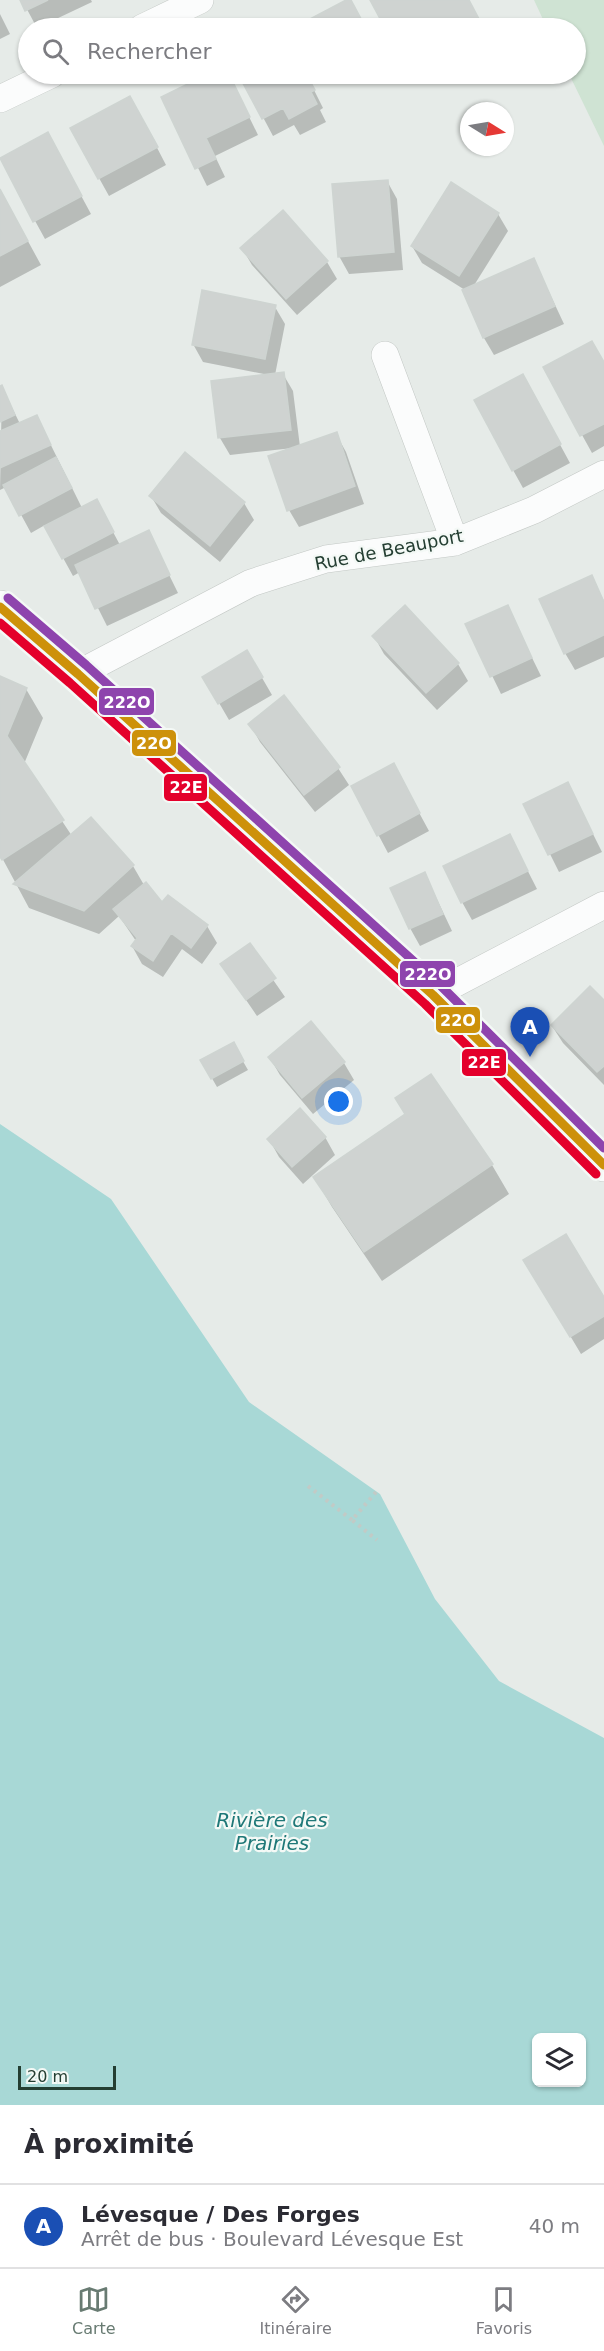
<!DOCTYPE html>
<html lang="fr">
<head>
<meta charset="utf-8">
<style>
	:root { --surface:#fff; --page:#f2f2f3; --text:#2b2b33; --muted:#7c7c81; --line:#e1e1e2; --accent:#687b72 }
	body { margin:0; font-family:"DejaVu Sans",sans-serif; background:var(--page); color:var(--text) }
	.controls { position:absolute; right:18px; bottom:18px; display:grid; overflow:hidden; border-radius:9px; box-shadow:0 2px 4px #0004 }
	.controls button { width:54px; height:54px; display:grid; place-items:center; padding:0; border:0; border-bottom:2px solid var(--line); background:var(--surface); color:var(--text); font:30px sans-serif }
	.compass { position:absolute; left:460px; top:102px; width:54px; height:54px; border-radius:50%; background:var(--surface); box-shadow:0 2px 4px #0004; rotate:101deg }
	.scale { position:absolute; left:18px; bottom:15px; width:98px; box-sizing:border-box; padding-left:6px; border:3px solid #243e32; border-top:0; font-size:16px; line-height:21px; white-space:nowrap; color:#243e32; -webkit-text-stroke:4px #f4f9f6; paint-order:stroke }
	.you { position:absolute; left:339px; top:1102px; width:21px; height:21px; margin:-15px; border:4px solid #fff; border-radius:50%; background:#1a73e8; box-shadow:0 0 0 9px #1a73e833 }
	.badge { display:grid; place-items:center; width:39px; height:39px; border-radius:50%; background:var(--accent); color:#fff; font-size:20px; font-weight:700 }
	.pin { position:absolute; translate:-50% -50px; filter:drop-shadow(0 2px 3px #0008) }
	.pin::after { content:''; position:absolute; top:32px; width:21px; height:18px; background:inherit; clip-path:polygon(0 0,100% 0,50% 100%) }
	.list { margin:0; padding:0; list-style:none }
	h2 { display:flex; justify-content:space-between; align-items:center; height:78px; margin:0; padding:0 24px; font-size:26px }
	h2 small { font-size:20px; font-weight:400; color:var(--muted) }
	.list li { display:grid; grid-template-columns:39px 1fr auto; gap:18px; align-items:center; box-sizing:border-box; height:84px; padding:0 24px; border-top:2px solid var(--line) }
	.list b { display:block; font-size:22px; white-space:nowrap }
	.list p { margin:0; font-size:20px; white-space:nowrap; color:var(--muted) }
	.list em { font-size:20px; font-style:normal; color:var(--muted) }
	.icon { flex:none; width:33px; height:33px; fill:none; stroke:currentColor; stroke-width:2; stroke-linecap:round; stroke-linejoin:round }
	.map { position:relative; flex:none; width:604px; height:2105px; overflow:hidden }
	.search { position:absolute; background:var(--surface); box-shadow:0 2px 4px #0004; left:18px; right:18px; top:18px; height:66px; display:flex; align-items:center; gap:15px; box-sizing:border-box; padding:0 21px; border-radius:33px; color:var(--muted); font-size:22px }
	.sheet { height:162px; background:var(--surface) }
	nav { display:flex; justify-content:space-around; align-items:center; box-sizing:border-box; height:84px; border-top:2px solid var(--line); background:var(--surface); font-size:16px; color:var(--muted) }
	nav a { display:grid; justify-items:center; gap:3px }
	nav .on { color:var(--accent) }
	.map>svg:first-child { display:block }
</style>
</head>
<body>
<div class="map">
<svg width="604" height="2105" viewBox="0 0 604 2105">
	<rect width="100%" height="100%" fill="#e6ebe8"/>
	<path fill="#cfe3d3" d="M 534,0 L 604,0 L 604,146 L 569,74 L 576,74 L 576,28 L 547,28 Z"/>
	<path fill="#a8d8d6" fill-rule="evenodd" d="M 0,1124 L 111,1199 L 249,1402 L 380,1494 L 435,1599 L 499,1681 L 604,1738 L 604,2105 L 0,2105 ZM 536,2038 L 582,2038 L 582,2082 L 536,2082 Z"/>
	<path fill="#0003" d="M 22,0 L 91,0 L 92,2 L 37,28 Z
		M 349,0 L 365,28 L 296,28 Z
		M 372,0 L 468,0 L 483,28 L 387,28 Z
		M 0,14 L 10,34 L 0,39 Z
		M 212,74 L 228,74 L 258,135 L 215,156 L 225,177 L 207,186 L 163,97 Z
		M 240,74 L 306,74 L 323,108 L 320,110 L 326,122 L 300,135 L 294,125 L 273,136 Z
		M 313,74 L 336,74 L 318,83 Z
		M 412,74 L 437,74 L 418,84 Z
		M 140,115 L 166,165 L 109,196 L 99,178 Z
		M 57,151 L 91,214 L 45,239 L 1,159 Z
		M 387,181 L 397,199 L 403,270 L 349,274 L 339,256 Z
		M 0,190 L 41,265 L 0,287 Z
		M 282,212 L 327,262 L 337,279 L 297,315 L 252,265 L 242,248 Z
		M 498,214 L 508,231 L 473,287 L 534,260 L 564,324 L 494,355 L 484,338 L 465,290 L 422,263 L 412,246 Z
		M 275,307 L 285,324 L 275,375 L 283,374 L 293,391 L 300,447 L 336,434 L 346,452 L 364,504 L 299,527 L 289,510 L 293,448 L 230,455 L 220,438 L 213,383 L 269,375 L 203,362 L 193,344 Z
		M 604,364 L 604,446 L 592,453 L 545,368 Z
		M 2,387 L 20,424 L 37,417 L 82,508 L 106,519 L 120,545 L 148,532 L 178,593 L 107,626 L 80,572 L 73,576 L 45,525 L 31,533 L 6,487 L 0,490 Z
		M 532,393 L 570,463 L 523,488 L 513,470 Z
		M 151,496 L 244,503 L 254,520 L 220,562 L 161,513 Z
		M 591,577 L 604,601 L 604,657 L 575,670 L 565,653 Z
		M 507,607 L 541,676 L 501,694 L 467,624 Z
		M 374,636 L 458,664 L 468,681 L 437,710 L 384,654 Z
		M 247,652 L 272,695 L 229,720 L 204,677 Z
		M 0,678 L 26,689 L 43,718 L 24,764 L 72,836 L 133,866 L 144,885 L 162,905 L 207,926 L 217,943 L 202,964 L 182,949 L 163,977 L 142,964 L 132,946 L 136,941 L 119,916 L 99,934 L 29,908 L 0,854 Z
		M 250,724 L 338,768 L 349,785 L 315,812 L 260,742 Z
		M 403,783 L 429,831 L 388,853 L 353,787 Z
		M 577,802 L 602,852 L 559,872 L 525,804 Z
		M 510,836 L 537,889 L 472,920 L 462,902 Z
		M 425,874 L 452,931 L 420,946 L 410,928 Z
		M 249,945 L 285,997 L 257,1016 L 222,965 Z
		M 604,1003 L 604,1085 L 563,1043 L 552,1026 Z
		M 233,1044 L 248,1070 L 217,1087 L 202,1061 Z
		M 270,1058 L 344,1063 L 354,1080 L 313,1114 L 280,1075 Z
		M 431,1076 L 492,1165 L 509,1194 L 382,1281 L 332,1207 L 315,1178 L 406,1115 Z
		M 325,1137 L 335,1155 L 303,1184 L 279,1157 L 269,1139 Z
		M 535,1277 L 604,1300 L 604,1339 L 581,1354 Z"/>
	<path fill="#cfd3d1" stroke="#ced4d1" stroke-width="1.5" d="M 20,0 L 48,0 L 25,11 Z
		M 346,0 L 351,0 L 366,28 L 293,28 Z
		M 370,0 L 469,0 L 479,19 L 461,28 L 385,28 Z
		M 208,74 L 229,74 L 250,117 L 206,138 L 216,159 L 195,169 L 161,97 Z
		M 238,74 L 306,74 L 315,90 L 311,92 L 317,104 L 289,119 L 283,108 L 262,119 Z
		M 130,96 L 158,147 L 98,179 L 70,128 Z
		M 48,132 L 82,196 L 33,222 L 0,158 Z
		M 388,180 L 394,252 L 338,257 L 332,184 Z
		M 451,182 L 499,213 L 459,276 L 411,246 Z
		M 0,189 L 28,241 L 0,256 Z
		M 283,210 L 328,261 L 286,299 L 240,248 Z
		M 534,258 L 555,306 L 483,338 L 462,290 Z
		M 202,290 L 276,305 L 265,359 L 192,345 Z
		M 592,341 L 604,362 L 604,424 L 580,436 L 543,367 Z
		M 284,372 L 291,430 L 218,438 L 211,381 Z
		M 523,374 L 561,444 L 512,471 L 474,400 Z
		M 2,385 L 15,415 L 0,422 L 0,386 Z
		M 37,415 L 51,445 L 0,468 L 0,431 Z
		M 337,432 L 355,486 L 287,511 L 268,456 Z
		M 185,452 L 245,502 L 210,546 L 149,496 Z
		M 56,457 L 72,488 L 19,516 L 3,485 Z
		M 97,499 L 114,532 L 62,559 L 44,526 Z
		M 149,530 L 170,575 L 95,609 L 75,565 Z
		M 592,575 L 604,602 L 604,635 L 564,654 L 539,599 Z
		M 405,605 L 459,663 L 426,693 L 372,636 Z
		M 508,605 L 532,658 L 490,677 L 465,624 Z
		M 247,650 L 263,677 L 218,704 L 202,677 Z
		M 0,676 L 27,688 L 7,736 L 64,820 L 2,860 L 0,857 Z
		M 284,695 L 340,767 L 304,795 L 248,724 Z
		M 394,763 L 420,813 L 377,836 L 351,786 Z
		M 568,782 L 593,834 L 548,855 L 523,804 Z
		M 91,817 L 134,865 L 84,911 L 13,884 Z
		M 510,834 L 528,871 L 461,903 L 443,866 Z
		M 425,872 L 443,914 L 409,929 L 390,888 Z
		M 146,882 L 162,902 L 168,895 L 208,925 L 191,948 L 171,933 L 153,961 L 131,946 L 137,938 L 113,909 Z
		M 250,943 L 276,978 L 246,1000 L 220,964 Z
		M 590,986 L 604,1000 L 604,1066 L 597,1072 L 551,1025 Z
		M 311,1021 L 345,1062 L 302,1098 L 268,1057 Z
		M 234,1042 L 244,1061 L 211,1079 L 200,1060 Z
		M 431,1074 L 493,1164 L 364,1252 L 313,1177 L 405,1114 L 395,1098 Z
		M 300,1108 L 326,1137 L 292,1167 L 267,1139 Z
		M 566,1234 L 604,1297 L 604,1316 L 570,1337 L 523,1260 Z"/>
	<g fill="none" stroke-linecap="round" stroke-linejoin="round">
		<defs>
			<path id="minor" d="M 142,28 L 200,0
				M 0,99 L 52,74
				M 385,355 L 455,542
				M 78,674 L 251,583 L 326,559 L 455,542 L 534,510 L 604,474
				M 433,995 L 604,905"/>
			<path id="tertiary" d="M 0,607 L 78,674 L 433,995 L 604,1165"/>
		</defs>
		<use href="#minor" stroke="#c3c8c5" stroke-width="28"/>
		<use href="#tertiary" stroke="#c3c8c5" stroke-width="34"/>
		<path stroke="#c2cac6" stroke-width="4" stroke-dasharray="3 4.5" stroke-linecap="butt" d="M 308,1486 L 352,1520
			M 376,1492 L 352,1520 L 377,1540"/>
		<use href="#minor" stroke="#fbfcfc" stroke-width="27"/>
		<use href="#tertiary" stroke="#fbfcfc" stroke-width="33"/>
		<defs>
			<path id="bus-1" d="M 0,607 L 78,674 L 433,995 L 604,1165"/>
			<path id="bus-2" d="M 0,623 L 70,683 L 425,1004 L 596,1174"/>
			<path id="bus-3" d="M 8,598 L 86,665 L 441,986 L 604,1148"/>
		</defs>
		<use href="#bus-1" stroke="#f4f9f6" stroke-width="14"/>
		<use href="#bus-2" stroke="#f4f9f6" stroke-width="14"/>
		<use href="#bus-3" stroke="#f4f9f6" stroke-width="14"/>
		<use href="#bus-1" stroke="#cd910a" stroke-width="9"/>
		<use href="#bus-2" stroke="#e4002b" stroke-width="9"/>
		<use href="#bus-3" stroke="#8e44ad" stroke-width="9"/>
	</g>
	<g text-anchor="middle" stroke-width="4.5" stroke-linejoin="round" paint-order="stroke">
		<g font-size="18" fill="#243e32" stroke="#f4f9f6">
			<text transform="translate(389 550) rotate(-11)" y="6">Rue de Beauport</text>
		</g>
		<g font-size="20" font-style="italic" fill="#1f7878" stroke="#f4f9f6">
			<text x="272" y="1827">Rivière des<tspan x="272" dy="23">Prairies</tspan></text>
		</g>
	</g>
	<g stroke="#f4f9f6" stroke-width="2">
		<rect x="98" y="687" width="57" height="29" rx="6" fill="#8e44ad"/>
		<rect x="131" y="729" width="46" height="28" rx="6" fill="#cd910a"/>
		<rect x="163" y="773" width="45" height="29" rx="6" fill="#e4002b"/>
		<rect x="399" y="960" width="57" height="28" rx="6" fill="#8e44ad"/>
		<rect x="435" y="1006" width="46" height="28" rx="6" fill="#cd910a"/>
		<rect x="461" y="1048" width="46" height="29" rx="6" fill="#e4002b"/>
	</g>
	<g font-size="16" text-anchor="middle" font-weight="bold" fill="#fff">
		<text x="127" y="708">222O</text>
		<text x="154" y="749">22O</text>
		<text x="186" y="793">22E</text>
		<text x="428" y="980">222O</text>
		<text x="458" y="1026">22O</text>
		<text x="484" y="1068">22E</text>
	</g>
</svg>
<div class="controls">
<button><svg class="icon" aria-label="layers" viewBox="0 0 24 24"><path d="M12 4l9 5-9 5-9-5zM3 14l9 5 9-5"/></svg></button>
</div>
<svg class="compass" viewBox="-18 -18 36 36"><path d="M0-13l5 13h-10z" fill="#e53935"/><path d="M0 13l5-13h-10z" fill="#7c7c81"/></svg>
<div class="scale">20 m</div>
<div class="you"></div>
<div class="pin badge" style="left:530px;top:1057px;background:#1a4fb4">A</div>
<div class="search"><svg class="icon" aria-label="search" viewBox="0 0 24 24"><circle cx="10" cy="10" r="6"/><path d="M15 15l6 6"/></svg>Rechercher</div>
</div>
<section class="sheet">
<h2>À proximité<small></small></h2>
<ul class="list">
<li><span class="badge" style="background:#1a4fb4">A</span><div><b>Lévesque / Des Forges</b><p>Arrêt de bus · Boulevard Lévesque Est</p></div><em>40 m</em></li>
</ul>
</section>
<nav>
<a class="on"><svg class="icon" aria-label="map" viewBox="0 0 24 24"><path d="M3 6l6-2 6 2 6-2v14l-6 2-6-2-6 2zM9 4v14M15 6v14"/></svg>Carte</a>
<a><svg class="icon" aria-label="directions" viewBox="0 0 24 24"><path d="M12 3l9 9-9 9-9-9zM9 14v-3h6M13 9l2 2-2 2"/></svg>Itinéraire</a>
<a><svg class="icon" aria-label="saved" viewBox="0 0 24 24"><path d="M7 4h10v16l-5-4-5 4z"/></svg>Favoris</a>
</nav>
</body>
</html>
